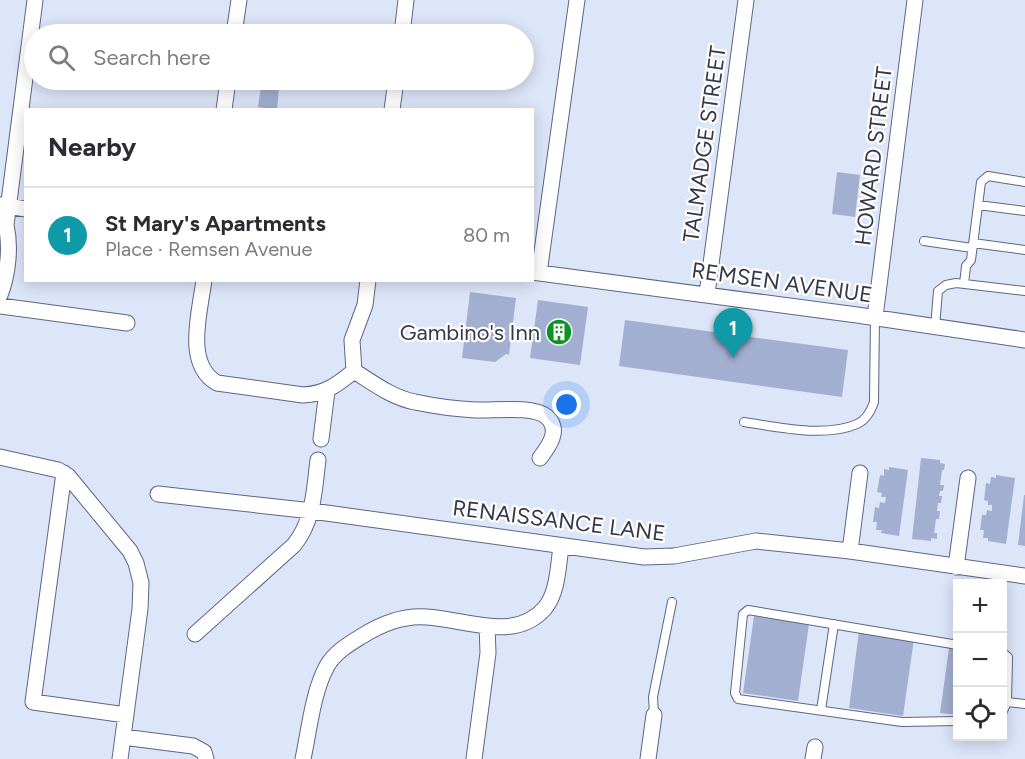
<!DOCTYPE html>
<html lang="en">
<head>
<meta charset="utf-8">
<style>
	:root { --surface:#fff; --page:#f2f2f3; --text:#2b2b33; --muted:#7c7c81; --line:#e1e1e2; --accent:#1a73e8 }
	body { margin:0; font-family:Figtree,sans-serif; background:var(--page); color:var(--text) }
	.controls { position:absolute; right:18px; bottom:18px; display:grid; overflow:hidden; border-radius:0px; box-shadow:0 3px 15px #0003 }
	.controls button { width:54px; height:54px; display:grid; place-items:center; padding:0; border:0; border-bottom:2px solid var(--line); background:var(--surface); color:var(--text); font:30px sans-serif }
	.you { position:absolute; left:567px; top:405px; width:21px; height:21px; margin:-15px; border:4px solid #fff; border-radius:50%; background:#1a73e8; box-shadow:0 0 0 9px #1a73e833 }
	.badge { display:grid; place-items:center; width:39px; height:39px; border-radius:50%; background:var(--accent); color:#fff; font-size:20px; font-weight:700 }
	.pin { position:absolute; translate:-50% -50px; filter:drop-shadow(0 2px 3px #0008) }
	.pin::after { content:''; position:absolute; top:32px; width:21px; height:18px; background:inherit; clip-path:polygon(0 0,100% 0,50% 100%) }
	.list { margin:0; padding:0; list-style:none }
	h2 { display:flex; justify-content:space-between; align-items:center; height:78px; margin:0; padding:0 24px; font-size:26px }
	h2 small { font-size:20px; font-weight:400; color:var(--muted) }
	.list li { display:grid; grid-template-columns:39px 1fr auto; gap:18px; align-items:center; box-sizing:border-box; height:96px; padding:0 24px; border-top:2px solid var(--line) }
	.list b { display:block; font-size:22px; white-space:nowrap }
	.list p { margin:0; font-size:20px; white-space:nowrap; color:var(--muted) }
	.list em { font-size:20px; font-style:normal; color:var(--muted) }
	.icon { flex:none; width:33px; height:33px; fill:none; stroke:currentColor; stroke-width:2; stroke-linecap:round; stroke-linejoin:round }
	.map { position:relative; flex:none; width:1025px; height:759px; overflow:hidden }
	.search { position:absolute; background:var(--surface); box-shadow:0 3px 15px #0003; left:24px; top:24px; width:510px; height:66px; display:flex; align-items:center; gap:15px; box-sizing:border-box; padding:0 21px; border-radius:33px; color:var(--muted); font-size:22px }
	.panel { position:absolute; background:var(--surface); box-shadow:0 3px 15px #0003; left:24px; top:108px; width:510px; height:174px; border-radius:0px }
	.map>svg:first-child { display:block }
</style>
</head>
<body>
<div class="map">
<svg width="1025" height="759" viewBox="0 0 1025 759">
	<rect width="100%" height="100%" fill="#dde5f9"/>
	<path fill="#a3afd0" d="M 261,86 L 279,88 L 277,110 L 258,107 Z
		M 837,172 L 860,175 L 855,217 L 832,214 Z
		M 470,292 L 516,298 L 509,355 L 506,354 L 495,362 L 462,358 Z
		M 538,300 L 588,307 L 580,365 L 530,358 Z
		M 625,320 L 848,350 L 842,397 L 619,366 Z
		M 921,458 L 940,460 L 940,463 L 945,464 L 944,470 L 942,470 L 940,485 L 944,485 L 943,491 L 940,491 L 939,496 L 942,496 L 941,503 L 938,503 L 937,511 L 940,511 L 939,519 L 936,519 L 934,533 L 937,533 L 937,539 L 931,538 L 931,541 L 912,539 Z
		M 889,467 L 908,470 L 899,536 L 881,533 L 882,530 L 876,530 L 877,522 L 873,522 L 875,507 L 879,508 L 880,502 L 885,503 L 886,497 L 881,497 L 882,493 L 877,492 L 880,475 L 884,476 L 884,469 L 889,470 Z
		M 996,475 L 1015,478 L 1006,544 L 988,541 L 988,538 L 983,538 L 984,530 L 980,530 L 982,515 L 986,515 L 987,510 L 992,511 L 992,505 L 988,505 L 988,501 L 984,500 L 986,483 L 990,484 L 991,477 L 996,478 Z
		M 1024,495 L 1025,495 L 1025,546 L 1018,545 Z
		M 754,616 L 809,624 L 798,701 L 743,693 Z
		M 859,631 L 914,639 L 903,716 L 849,708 Z
		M 949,648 L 958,650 L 958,715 L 940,713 Z"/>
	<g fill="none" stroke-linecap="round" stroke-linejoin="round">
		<defs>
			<path id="service" d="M 978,205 L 1025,211
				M 924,241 L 972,248
				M 973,243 L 1025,250
				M 964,284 L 966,266 L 971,260 L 981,182 L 988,176 L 1025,182
				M 935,327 L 938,291 L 946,285 L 956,283 L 1025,291
				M 744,422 C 777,427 825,438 857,424 C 866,420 871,411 874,402 L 875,317
				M 958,645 L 748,610 L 743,614 L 735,693 L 738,699 L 902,722 L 958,721
				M 1002,652 L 1008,657 L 1007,702 L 1002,713
				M 1007,702 L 1025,704
				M 821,710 L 834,624
				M 654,715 L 653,697 L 672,602"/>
			<path id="minor" d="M 234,34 L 239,0
				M 402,34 L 406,0
				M 224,110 L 228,80
				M 392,110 L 396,80
				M 0,205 L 26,209
				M 532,272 L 857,315 L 1025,340
				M 539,273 L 577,0
				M 204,280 C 200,312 184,364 217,383 L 303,395 C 325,394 337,385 354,371
				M 368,280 L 365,305 L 352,340 L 354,371 C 373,383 393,398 415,402 C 434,406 455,409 475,410 C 493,411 533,405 547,417 C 561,430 549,446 540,458
				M 707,294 L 746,0
				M 0,295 C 8,275 11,246 6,225 L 35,0
				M 0,306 L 127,323
				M 875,317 L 915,0
				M 321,439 L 327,391
				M 0,457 L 58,470 L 68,476 L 130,551 L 136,563 L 141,583 L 140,609 L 120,759
				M 64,473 L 33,702 L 126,715
				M 158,494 L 312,511 L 644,557 L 674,556 L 756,541 L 850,551 L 1025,576
				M 850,551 L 860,473
				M 956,567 L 968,478
				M 195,634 L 294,545 C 314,520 314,491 318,460
				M 123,737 L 193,746 L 204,752 L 206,759
				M 303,759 C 309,731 313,691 327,666 C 335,652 349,644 362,636 C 381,624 404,615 427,617 C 465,619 515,643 545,608 C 558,592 558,566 561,547
				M 474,759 L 488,653 L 487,626
				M 648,759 L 654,715
				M 813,759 L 815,747"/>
		</defs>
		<use href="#service" stroke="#5c6784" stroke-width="10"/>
		<use href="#minor" stroke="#5c6784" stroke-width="17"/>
		<use href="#service" stroke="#fff" stroke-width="8"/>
		<use href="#minor" stroke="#fff" stroke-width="15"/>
	</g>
	<defs>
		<symbol id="building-disc" viewBox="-11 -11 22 22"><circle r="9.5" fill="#0e9224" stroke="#fff"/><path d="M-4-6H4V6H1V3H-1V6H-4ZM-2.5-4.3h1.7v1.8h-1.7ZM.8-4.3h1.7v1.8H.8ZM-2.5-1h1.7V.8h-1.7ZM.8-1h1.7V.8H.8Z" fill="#fff"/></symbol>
	</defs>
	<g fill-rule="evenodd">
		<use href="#building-disc" x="544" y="317" width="30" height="30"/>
	</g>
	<g text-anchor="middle" stroke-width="4.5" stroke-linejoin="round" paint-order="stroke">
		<g font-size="22" fill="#353947" stroke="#fff">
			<text transform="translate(704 144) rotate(-82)" y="8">TALMADGE STREET</text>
			<text transform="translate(873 156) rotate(-83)" y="8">HOWARD STREET</text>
			<text transform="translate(782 282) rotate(8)" y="8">REMSEN AVENUE</text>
			<text transform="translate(559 520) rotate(7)" y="8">RENAISSANCE LANE</text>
		</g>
		<g font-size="22" fill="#353947" stroke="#fff" text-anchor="end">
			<text x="540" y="340">Gambino's Inn</text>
		</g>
	</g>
</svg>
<div class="controls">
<button>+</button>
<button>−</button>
<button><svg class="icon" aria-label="locate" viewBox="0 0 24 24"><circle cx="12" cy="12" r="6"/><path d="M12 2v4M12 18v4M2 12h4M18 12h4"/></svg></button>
</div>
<div class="you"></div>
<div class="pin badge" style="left:733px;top:358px;background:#0f9aa8">1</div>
<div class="search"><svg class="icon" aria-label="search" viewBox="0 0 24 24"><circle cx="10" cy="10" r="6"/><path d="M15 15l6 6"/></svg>Search here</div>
<section class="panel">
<h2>Nearby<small></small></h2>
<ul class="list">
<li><span class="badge" style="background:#0f9aa8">1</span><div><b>St Mary's Apartments</b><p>Place · Remsen Avenue</p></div><em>80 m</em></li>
</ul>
</section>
</div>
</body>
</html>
